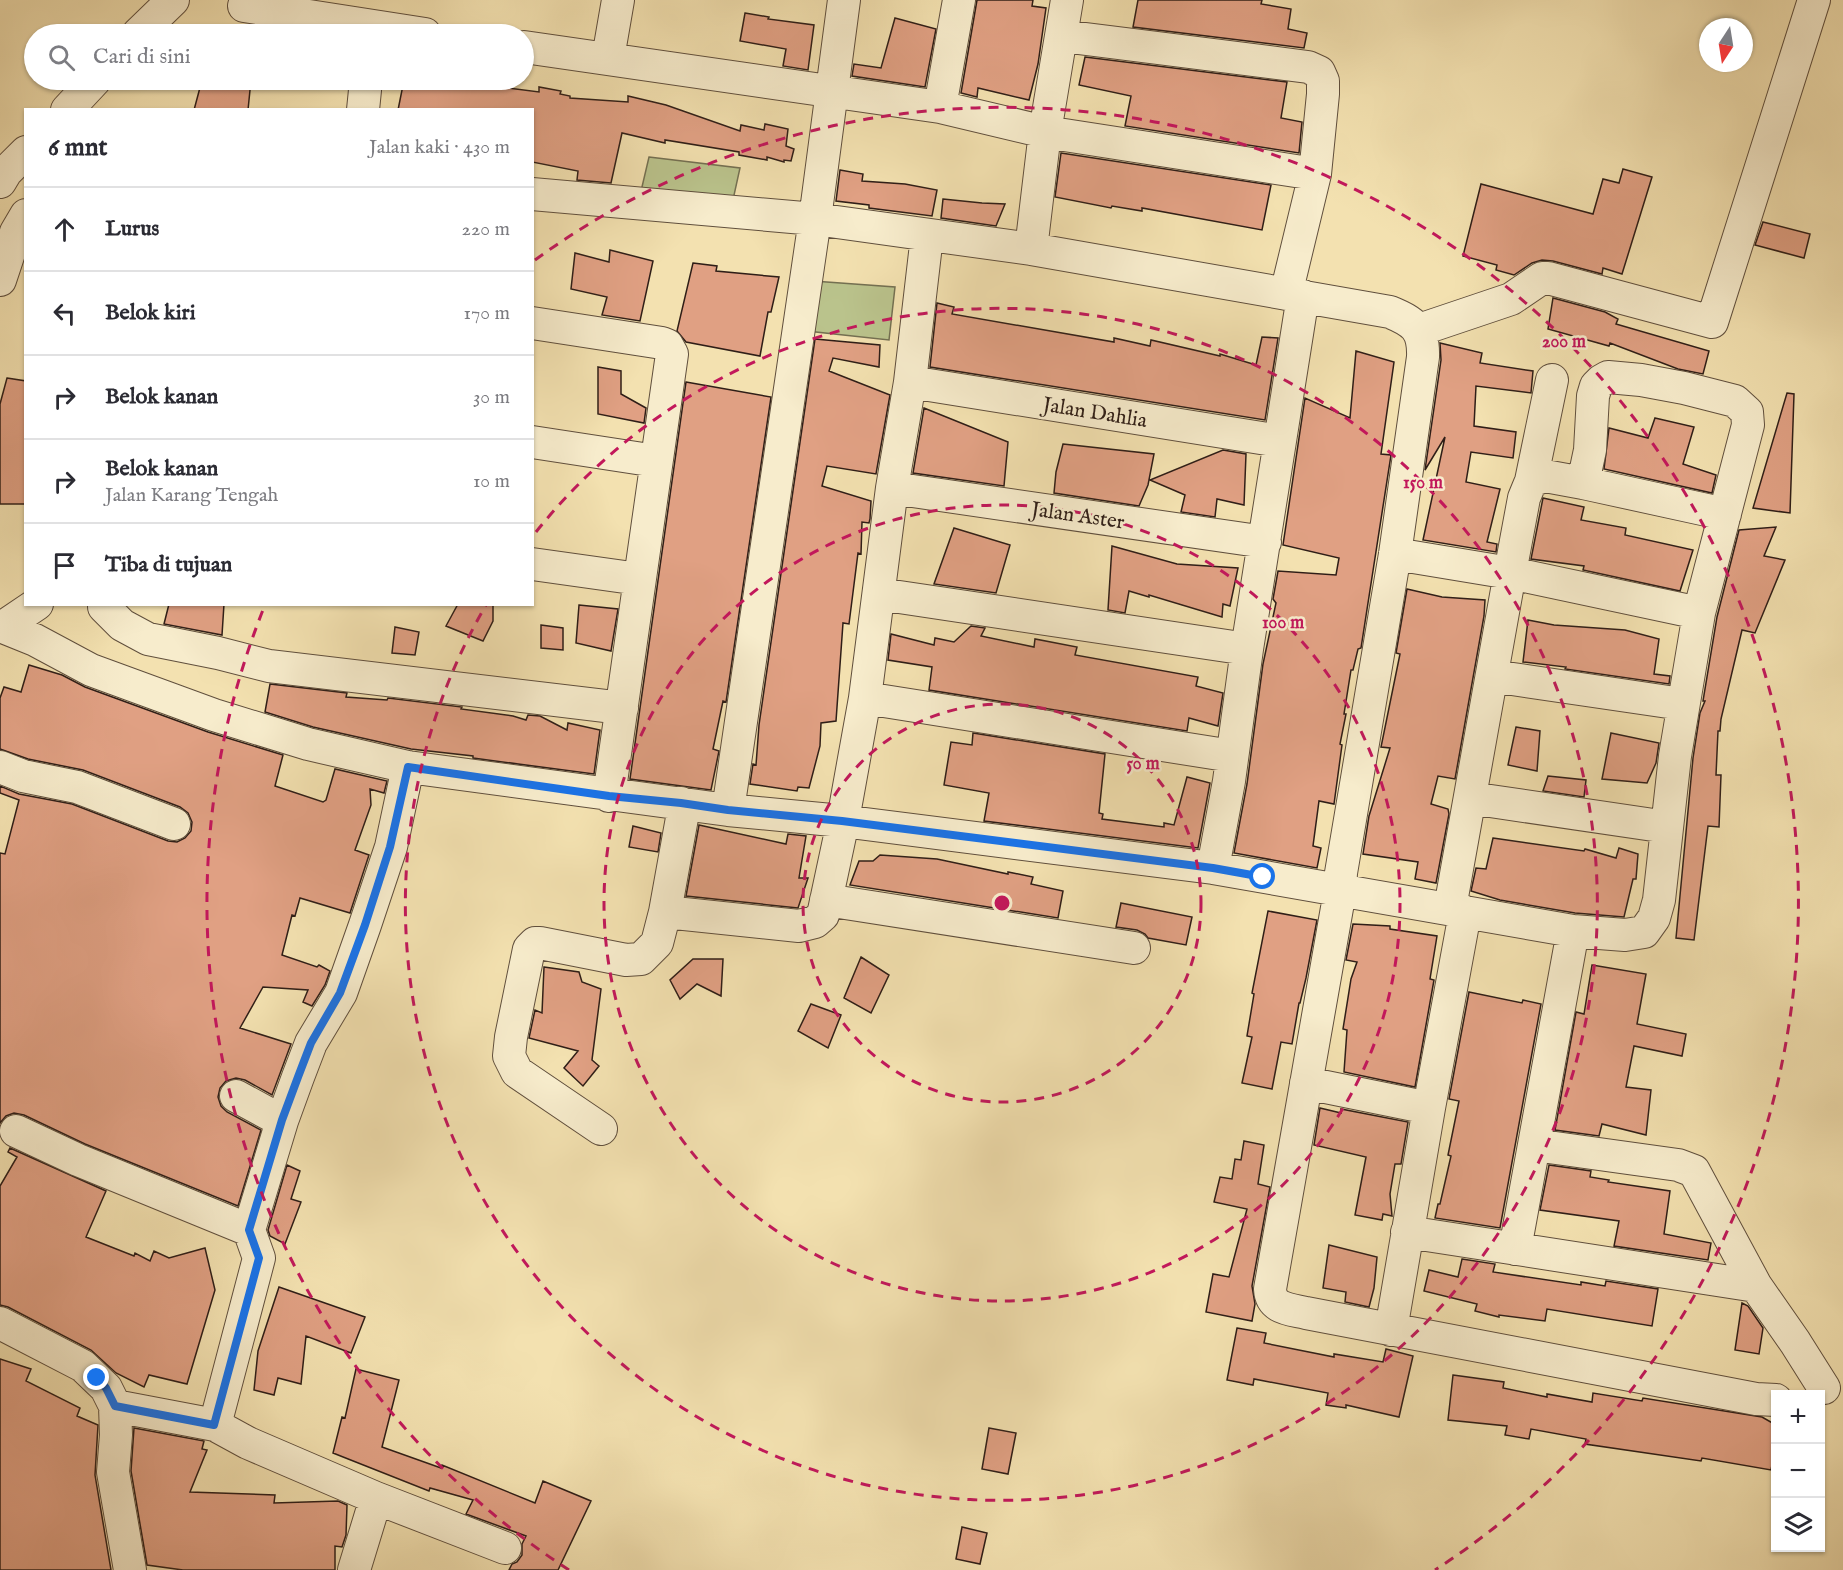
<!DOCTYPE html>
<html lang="id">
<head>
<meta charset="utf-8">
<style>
	:root { --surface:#fff; --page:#f2f2f3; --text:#2b2b33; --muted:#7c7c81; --line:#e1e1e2 }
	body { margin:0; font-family:"IM FELL English",serif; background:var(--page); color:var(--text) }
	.controls { position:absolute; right:18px; bottom:18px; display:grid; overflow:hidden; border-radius:0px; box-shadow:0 2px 4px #0004 }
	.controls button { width:54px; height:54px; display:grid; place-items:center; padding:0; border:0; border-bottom:2px solid var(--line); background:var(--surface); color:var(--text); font:30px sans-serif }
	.compass { position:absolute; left:1699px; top:18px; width:54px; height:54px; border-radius:50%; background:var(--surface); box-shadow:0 2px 4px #0004; rotate:192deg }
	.stop { position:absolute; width:18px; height:18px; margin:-14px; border:4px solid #1a73e8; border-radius:50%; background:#fff }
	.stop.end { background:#1a73e8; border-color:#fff; box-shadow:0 2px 6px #0008 }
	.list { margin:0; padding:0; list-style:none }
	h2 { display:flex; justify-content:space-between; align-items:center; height:78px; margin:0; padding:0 24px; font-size:26px }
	h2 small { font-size:20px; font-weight:400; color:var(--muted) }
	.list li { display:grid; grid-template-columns:39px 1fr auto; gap:18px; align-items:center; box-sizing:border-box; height:84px; padding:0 24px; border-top:2px solid var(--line) }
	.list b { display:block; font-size:22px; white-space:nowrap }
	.list p { margin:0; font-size:20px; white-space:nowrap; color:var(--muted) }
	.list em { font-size:20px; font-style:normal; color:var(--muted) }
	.icon { flex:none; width:33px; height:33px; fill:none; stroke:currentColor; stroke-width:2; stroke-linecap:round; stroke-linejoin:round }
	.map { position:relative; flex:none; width:1843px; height:1570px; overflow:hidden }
	.search { position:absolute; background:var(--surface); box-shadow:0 2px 4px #0004; left:24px; top:24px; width:510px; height:66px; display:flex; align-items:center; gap:15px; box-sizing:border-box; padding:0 21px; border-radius:33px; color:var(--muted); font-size:22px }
	.panel { position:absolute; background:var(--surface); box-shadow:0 2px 4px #0004; left:24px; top:108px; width:510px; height:498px; border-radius:0px }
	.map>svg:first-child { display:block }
</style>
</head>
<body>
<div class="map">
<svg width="1843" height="1570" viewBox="0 0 1843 1570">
	<rect width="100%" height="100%" fill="#f3e1b0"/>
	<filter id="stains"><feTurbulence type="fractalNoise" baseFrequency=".00333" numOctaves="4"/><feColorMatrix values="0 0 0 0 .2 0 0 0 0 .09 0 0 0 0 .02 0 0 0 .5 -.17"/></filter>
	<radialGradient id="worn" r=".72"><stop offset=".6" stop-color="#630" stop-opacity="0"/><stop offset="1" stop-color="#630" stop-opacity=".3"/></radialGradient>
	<path fill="#bac38c" stroke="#747052" stroke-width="1.5" d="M 649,157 L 740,168 L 729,218 L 638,204 Z
		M 813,281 L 895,287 L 889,340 L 807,331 Z"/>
	<path fill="#e0a083" stroke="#2f1e17" stroke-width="1.5" d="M 977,0 L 1033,0 L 1032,6 L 1046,8 L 1038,64 L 1029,100 L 978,88 L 977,97 L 961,93 Z
		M 1138,0 L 1262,0 L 1261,4 L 1291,9 L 1288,29 L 1307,33 L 1304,48 L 1133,27 Z
		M 745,13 L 769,17 L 768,19 L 814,25 L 808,70 L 783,66 L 786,49 L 740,41 Z
		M 895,18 L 936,29 L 925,87 L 852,76 L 854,64 L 881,68 Z
		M 1085,57 L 1287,82 L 1281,118 L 1302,122 L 1299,153 L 1125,126 L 1131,96 L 1079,85 Z
		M 202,80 L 251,80 L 248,110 L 194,110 Z
		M 404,80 L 477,80 L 476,84 L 539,92 L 539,87 L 561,91 L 560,94 L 570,96 L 570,98 L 628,102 L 628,96 L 666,105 L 740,131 L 741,125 L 764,130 L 765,124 L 788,129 L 786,146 L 794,149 L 791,161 L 784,160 L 784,162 L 767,157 L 767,160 L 739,155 L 739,152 L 665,140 L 665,143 L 622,133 L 611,183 L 577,180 L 578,171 L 532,162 L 532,110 L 398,110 Z
		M 1061,153 L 1271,185 L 1262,230 L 1142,208 L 1142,211 L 1112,206 L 1111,208 L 1055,197 Z
		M 1623,169 L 1652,177 L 1622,274 L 1603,268 L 1602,274 L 1553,261 L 1542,260 L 1532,263 L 1514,275 L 1496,270 L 1497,265 L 1463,256 L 1481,184 L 1593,214 L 1603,179 L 1619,183 Z
		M 840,170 L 863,174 L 862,181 L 905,184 L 937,190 L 932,216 L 869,208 L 869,205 L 836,201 Z
		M 943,199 L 982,203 L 1005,204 L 996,226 L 941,218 Z
		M 1763,222 L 1810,234 L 1804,258 L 1755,245 Z
		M 610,250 L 653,261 L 640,321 L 602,315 L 607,297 L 571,289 L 575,253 L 609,262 Z
		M 693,263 L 717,266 L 716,271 L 779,277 L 771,312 L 768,312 L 760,356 L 686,342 L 677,331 Z
		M 1553,298 L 1605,312 L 1618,319 L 1616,324 L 1709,351 L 1703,374 L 1678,369 L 1610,343 L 1609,346 L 1548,329 Z
		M 937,303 L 954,307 L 952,314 L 1114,342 L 1114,338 L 1150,346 L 1151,340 L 1220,356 L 1220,354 L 1256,365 L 1262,337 L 1278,338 L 1265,420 L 930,367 Z
		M 815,339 L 880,345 L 879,367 L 833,358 L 829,371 L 890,395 L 876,474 L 827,466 L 822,486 L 871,501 L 870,519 L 869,523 L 862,522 L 861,554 L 858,553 L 849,624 L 843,623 L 836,721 L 821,723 L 820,746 L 809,788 L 798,787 L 797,791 L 750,784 L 753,764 L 756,765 L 759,725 Z
		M 1440,343 L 1482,353 L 1480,363 L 1533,371 L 1531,393 L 1476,386 L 1474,426 L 1516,432 L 1513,458 L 1471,452 L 1466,482 L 1500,489 L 1487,542 L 1497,544 L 1496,552 L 1423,540 L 1445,437 L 1425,470 L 1441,360 Z
		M 1356,351 L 1394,362 L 1381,454 L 1391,455 L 1361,648 L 1358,649 L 1353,670 L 1351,670 L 1344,714 L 1346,714 L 1340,744 L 1342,745 L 1334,804 L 1319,801 L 1313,846 L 1321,848 L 1317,868 L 1234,853 L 1247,784 L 1263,664 L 1276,603 L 1273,599 L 1278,571 L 1336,575 L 1339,558 L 1283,545 L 1305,398 L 1350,418 Z
		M 598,367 L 621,371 L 621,394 L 646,408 L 644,423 L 598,414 Z
		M 7,378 L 26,381 L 26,504 L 0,504 L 0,404 Z
		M 686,382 L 771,397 L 726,702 L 723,701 L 713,749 L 719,751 L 711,790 L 630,779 Z
		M 1787,393 L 1794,394 L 1790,513 L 1753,508 Z
		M 924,408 L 1008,442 L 1004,486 L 913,473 Z
		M 1655,418 L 1694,427 L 1683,464 L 1716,475 L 1712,493 L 1604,469 L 1609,428 L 1648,438 Z
		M 1063,444 L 1154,454 L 1148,485 L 1139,506 L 1054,493 L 1056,472 Z
		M 1223,450 L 1246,454 L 1244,505 L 1217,499 L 1215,517 L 1181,512 L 1185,495 L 1150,480 Z
		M 1543,498 L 1584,507 L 1581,520 L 1626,528 L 1625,535 L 1693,550 L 1680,591 L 1583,570 L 1584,566 L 1531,559 Z
		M 1776,527 L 1764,556 L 1785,560 L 1755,633 L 1742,630 L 1721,719 L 1720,731 L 1718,731 L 1716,775 L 1721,775 L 1719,827 L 1708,826 L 1694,940 L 1676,938 L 1693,758 L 1700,713 L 1705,701 L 1703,701 L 1717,617 L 1739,530 Z
		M 954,528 L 1010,545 L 996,593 L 934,584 Z
		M 1112,546 L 1177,564 L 1238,568 L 1230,606 L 1223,604 L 1222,617 L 1149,595 L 1149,597 L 1129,591 L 1125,613 L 1108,610 Z
		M 1407,589 L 1442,597 L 1485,600 L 1484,616 L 1455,779 L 1438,776 L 1431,804 L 1448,809 L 1449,814 L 1436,883 L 1415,879 L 1418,862 L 1363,854 L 1369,816 L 1390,748 L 1381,747 L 1400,654 L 1396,653 Z
		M 169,604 L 224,604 L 222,635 L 164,624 Z
		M 458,604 L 493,604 L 493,621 L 483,641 L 446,626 Z
		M 579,605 L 618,609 L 611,651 L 576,643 Z
		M 1528,620 L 1554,625 L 1625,630 L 1659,639 L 1654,674 L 1670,676 L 1669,684 L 1565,669 L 1566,667 L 1523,662 Z
		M 541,625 L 563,628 L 563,650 L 541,648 Z
		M 971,626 L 985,628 L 981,636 L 1034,647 L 1035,639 L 1077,647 L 1075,655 L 1198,677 L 1196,686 L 1223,693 L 1218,726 L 1189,718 L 1187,731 L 929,690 L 932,667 L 888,660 L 891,634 L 934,645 L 935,638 L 954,642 Z
		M 395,627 L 419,632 L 415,655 L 392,653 Z
		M 29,665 L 62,675 L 85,687 L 208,732 L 283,755 L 275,786 L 323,802 L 326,800 L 335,769 L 387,781 L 384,793 L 370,789 L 371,805 L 355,850 L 369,855 L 350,913 L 300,898 L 295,916 L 292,915 L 282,955 L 317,967 L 319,965 L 330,971 L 325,985 L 312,1006 L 303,1002 L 308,990 L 263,987 L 240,1028 L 291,1044 L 272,1095 L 245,1080 L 236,1078 L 226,1081 L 220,1088 L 218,1097 L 221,1106 L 227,1112 L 261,1130 L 238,1206 L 85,1144 L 24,1115 L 14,1113 L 6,1116 L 0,1123 L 0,853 L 5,854 L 19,800 L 0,793 L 0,786 L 19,794 L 72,804 L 168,841 L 177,842 L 185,838 L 191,831 L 192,822 L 188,813 L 180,807 L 83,770 L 28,759 L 0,749 L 0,698 L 4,687 L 21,692 Z
		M 270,684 L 347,693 L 346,697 L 387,700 L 388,698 L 462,707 L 461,709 L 513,716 L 526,720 L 528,715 L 540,716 L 567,730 L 568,723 L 600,730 L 594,774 L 473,758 L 473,756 L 411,749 L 313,727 L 265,712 Z
		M 1516,727 L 1540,731 L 1537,771 L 1508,765 Z
		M 973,733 L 1105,754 L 1099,813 L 1103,814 L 1102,819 L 1164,827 L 1164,823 L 1174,825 L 1187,777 L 1210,783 L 1198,848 L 984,821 L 989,793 L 944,785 L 951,742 L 972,745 Z
		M 1611,733 L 1659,743 L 1656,763 L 1647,783 L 1602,779 Z
		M 1548,776 L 1586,780 L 1584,797 L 1543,791 Z
		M 699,825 L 786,844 L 788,834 L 806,836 L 799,878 L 808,878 L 798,908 L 686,896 Z
		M 633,826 L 661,833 L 658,852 L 629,847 Z
		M 1493,838 L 1584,851 L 1585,849 L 1616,858 L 1619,848 L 1638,854 L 1636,879 L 1633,879 L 1624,917 L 1575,913 L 1500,900 L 1471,891 L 1476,868 L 1486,869 Z
		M 880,855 L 937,859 L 1008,874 L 1008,872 L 1033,877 L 1031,884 L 1063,891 L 1058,918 L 850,885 L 859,861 L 873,861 Z
		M 1121,903 L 1192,917 L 1186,945 L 1148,938 L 1145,934 L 1137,930 L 1116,927 Z
		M 1268,911 L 1317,920 L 1306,978 L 1300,1003 L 1299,1003 L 1292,1044 L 1281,1042 L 1272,1089 L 1242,1083 L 1252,1037 L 1247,1036 L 1254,994 L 1252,993 Z
		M 1353,924 L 1390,926 L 1390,929 L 1437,936 L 1430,979 L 1434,980 L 1415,1087 L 1344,1072 L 1347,1030 L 1343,1029 L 1351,979 L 1357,962 L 1346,960 Z
		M 861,957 L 889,975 L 871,1013 L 844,998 Z
		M 693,959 L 723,959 L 721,996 L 697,984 L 680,999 L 670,980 Z
		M 1592,965 L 1646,974 L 1637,1024 L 1686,1034 L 1682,1056 L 1634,1046 L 1626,1087 L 1651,1090 L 1646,1135 L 1602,1124 L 1599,1136 L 1555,1130 L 1576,1012 L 1584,1014 Z
		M 544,967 L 579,972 L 582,982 L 601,989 L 592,1060 L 599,1066 L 583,1086 L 564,1068 L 578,1051 L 529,1038 L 535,1010 L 542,1013 Z
		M 1469,992 L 1522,1003 L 1523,1000 L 1541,1004 L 1500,1228 L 1435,1218 L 1438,1204 L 1440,1204 L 1451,1156 L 1448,1155 L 1459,1101 L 1449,1099 Z
		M 811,1004 L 841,1015 L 828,1048 L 798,1031 Z
		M 1320,1108 L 1341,1113 L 1341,1109 L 1408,1122 L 1401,1164 L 1395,1164 L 1390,1194 L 1392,1216 L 1383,1214 L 1382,1220 L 1355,1215 L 1366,1157 L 1314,1145 Z
		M 1244,1141 L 1264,1145 L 1258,1184 L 1270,1187 L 1252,1286 L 1255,1304 L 1252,1321 L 1206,1312 L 1213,1274 L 1229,1277 L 1247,1209 L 1214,1202 L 1220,1177 L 1232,1179 L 1235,1159 L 1241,1160 Z
		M 10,1148 L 106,1191 L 86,1237 L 134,1256 L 135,1253 L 150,1261 L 154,1251 L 169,1258 L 205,1248 L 215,1290 L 187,1384 L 149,1375 L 144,1387 L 116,1373 L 91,1350 L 8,1307 L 0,1305 L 0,1186 L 17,1157 L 8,1152 Z
		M 287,1165 L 300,1171 L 291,1199 L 301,1202 L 285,1244 L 270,1236 L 268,1230 Z
		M 1549,1165 L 1591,1171 L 1590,1177 L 1609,1180 L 1608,1182 L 1670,1191 L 1664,1234 L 1711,1243 L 1708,1260 L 1614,1246 L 1619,1221 L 1540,1210 Z
		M 1329,1245 L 1377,1257 L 1374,1288 L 1369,1307 L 1345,1302 L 1346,1292 L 1323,1288 Z
		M 1462,1259 L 1495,1264 L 1493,1272 L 1581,1285 L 1581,1282 L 1605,1286 L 1606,1281 L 1658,1289 L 1652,1326 L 1547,1309 L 1545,1321 L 1499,1315 L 1499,1317 L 1475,1311 L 1477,1304 L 1424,1291 L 1429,1270 L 1458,1277 Z
		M 279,1287 L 365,1317 L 351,1353 L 306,1336 L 301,1384 L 278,1378 L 274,1395 L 254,1390 L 258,1351 Z
		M 1742,1303 L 1748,1306 L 1763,1328 L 1759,1354 L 1735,1350 Z
		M 1237,1328 L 1266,1333 L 1264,1343 L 1334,1357 L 1334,1354 L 1383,1362 L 1386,1349 L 1413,1356 L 1399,1417 L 1346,1405 L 1346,1408 L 1326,1405 L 1328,1393 L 1254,1379 L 1253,1385 L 1227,1380 Z
		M 0,1359 L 31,1369 L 26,1381 L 80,1408 L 77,1416 L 98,1425 L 95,1475 L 111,1570 L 0,1570 Z
		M 356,1369 L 399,1380 L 382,1447 L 441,1468 L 442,1465 L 535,1503 L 543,1481 L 591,1501 L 558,1570 L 509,1570 L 512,1564 L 517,1562 L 522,1555 L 522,1544 L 526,1536 L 466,1514 L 473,1500 L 430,1488 L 429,1491 L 333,1453 L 342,1417 L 345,1418 Z
		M 1453,1375 L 1504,1382 L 1503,1388 L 1547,1397 L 1547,1394 L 1592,1402 L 1593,1393 L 1642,1401 L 1643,1398 L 1762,1417 L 1776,1425 L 1776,1446 L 1771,1470 L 1702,1458 L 1701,1461 L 1585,1444 L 1586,1439 L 1531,1429 L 1529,1439 L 1505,1435 L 1507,1426 L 1448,1420 Z
		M 134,1428 L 204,1441 L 202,1449 L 207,1450 L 190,1492 L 275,1495 L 274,1503 L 338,1501 L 347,1505 L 346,1535 L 342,1547 L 335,1546 L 335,1570 L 183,1570 L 147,1565 L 131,1471 Z
		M 989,1428 L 1016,1433 L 1008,1474 L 982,1469 Z
		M 962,1527 L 987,1533 L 980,1564 L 956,1559 Z"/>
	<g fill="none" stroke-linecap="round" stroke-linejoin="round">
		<defs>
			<path id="minor" d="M 244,6 L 425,34
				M 138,34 L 173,0
				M 1062,36 L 1308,67 L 1319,72 L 1323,81 L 1323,94 L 1315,174 L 1286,294
				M 524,47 L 940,107 L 1045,132 L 1315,174
				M 608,58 L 618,0
				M 940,107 L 959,0
				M 67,110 L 95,80
				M 363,110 L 366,80
				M 0,182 L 6,172 L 26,152
				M 532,194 L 815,219 L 1031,249 L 1390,312 C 1414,322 1424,329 1423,357 L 1395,554 L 1341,873 L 1340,891 L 1270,1289 C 1271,1309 1289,1309 1306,1313 L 1756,1399 L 1776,1400
				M 1031,249 L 1045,132 L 1067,0
				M 0,280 L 16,232 L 26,215
				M 532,323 L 662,343 L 667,345 L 672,354 L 609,796
				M 1419,330 L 1511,299 L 1542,278 L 1548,278 L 1712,322 L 1814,0
				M 910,382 L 1280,441
				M 532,442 L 656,461
				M 1531,481 L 1552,380
				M 1583,483 L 1725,514
				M 892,488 L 1265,542
				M 1395,554 L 1510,573 L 1699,613
				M 532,564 L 639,579
				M 879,594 L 1247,649
				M 104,607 L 122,625 L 148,639 L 218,653 L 269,666 L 622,708
				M 3,627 L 35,640 L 91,670 L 214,715 L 308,744 L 408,767 L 728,810 L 842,821 L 1213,868 L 1573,931 L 1625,935 L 1644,932 L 1654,918 L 1659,900 L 1675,756 L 1699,613 L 1748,425 L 1747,412 L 1735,401 L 1684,388 L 1641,380 L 1608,377 L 1601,381 L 1596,386 L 1593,396 L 1590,450 L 1583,483 L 1545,476 L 1531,481 L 1524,498 L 1510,573 L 1450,908
				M 3,627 L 37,604
				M 1492,676 L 1682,704
				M 865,698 L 1232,756
				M 0,767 L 23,776 L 77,787 L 174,824
				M 1470,798 L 1667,827
				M 728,810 L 815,219 L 844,0
				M 1213,868 L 1229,781 L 1247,649 L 1303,296
				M 826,900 L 1134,948
				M 665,912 L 799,926 L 815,922 L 823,915 L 841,831 L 865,698 L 892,488 L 910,382 L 927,236
				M 1306,1083 L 1429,1108
				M 236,1096 L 282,1121
				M 601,1129 L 517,1072 L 509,1056 L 511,1037 L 529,949 L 535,943 L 540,943 L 626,960 L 641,959 L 657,943 L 665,912 L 682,818 L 681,803
				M 16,1131 L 78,1160 L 249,1230
				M 1534,1145 L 1678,1165 L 1694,1171 L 1756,1286
				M 1407,1232 L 1756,1286 L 1795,1342 L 1824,1388
				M 1515,1249 L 1573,931
				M 0,1323 L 83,1366 L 106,1388 L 115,1406 L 116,1435 L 113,1472 L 130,1570
				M 1391,1330 L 1429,1108 L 1463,924 L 1463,911
				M 115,1406 L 215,1425 L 259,1258 L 249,1230 L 282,1121 L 298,1077 L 311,1043 L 341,993 L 365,925 L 391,847 L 408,767
				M 215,1425 L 248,1443 L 376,1498
				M 354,1570 L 376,1498 L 505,1548"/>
		</defs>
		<use href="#minor" stroke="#604f3d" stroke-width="34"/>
		<use href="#minor" stroke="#f7eccc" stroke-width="32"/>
	</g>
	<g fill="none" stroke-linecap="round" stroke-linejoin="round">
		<path stroke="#1a73e8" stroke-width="8" d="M 97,1378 L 106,1388 L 115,1406 L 214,1425 L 259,1258 L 249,1230 L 282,1120 L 298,1077 L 311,1043 L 340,993 L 365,925 L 390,847 L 408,767 L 609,796 L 681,803 L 728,810 L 842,821 L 1213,868 L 1263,877"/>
	</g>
	<g fill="none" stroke="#c2185b" stroke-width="3" stroke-dasharray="10 8">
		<circle cx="1002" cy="903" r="199"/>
		<circle cx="1002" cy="903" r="398"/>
		<path d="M536 532A596 596 0 1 1 486 605"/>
		<path d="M569 1570A795 795 0 0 1 265 605M535 260A795 795 0 1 1 1435 1570"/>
	</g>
	<g text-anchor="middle" stroke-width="5" stroke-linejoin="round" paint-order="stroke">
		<g font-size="21" fill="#2f1e17" stroke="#f7eccc">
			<text transform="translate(1095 412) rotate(9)" y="7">Jalan Dahlia</text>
			<text transform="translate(1078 515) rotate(8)" y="7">Jalan Aster</text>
		</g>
	</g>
	<circle cx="1002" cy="903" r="9" fill="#c2185b" stroke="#f7eccc" stroke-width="3"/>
	<g font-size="18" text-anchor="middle" font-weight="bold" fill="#c2185b" stroke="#f7eccc" stroke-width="5" stroke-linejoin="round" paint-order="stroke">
		<text x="1564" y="347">200 m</text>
		<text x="1423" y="488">150 m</text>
		<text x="1283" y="628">100 m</text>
		<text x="1143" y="769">50 m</text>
	</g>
	<rect width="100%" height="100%" filter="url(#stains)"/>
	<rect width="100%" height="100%" fill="url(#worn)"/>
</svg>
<div class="controls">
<button>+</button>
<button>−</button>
<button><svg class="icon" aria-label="layers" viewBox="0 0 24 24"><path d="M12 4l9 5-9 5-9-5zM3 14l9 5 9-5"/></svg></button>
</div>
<svg class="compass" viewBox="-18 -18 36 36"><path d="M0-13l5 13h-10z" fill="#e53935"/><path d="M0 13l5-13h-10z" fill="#7c7c81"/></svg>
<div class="stop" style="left:1263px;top:877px"></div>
<div class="stop end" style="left:97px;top:1378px"></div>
<div class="search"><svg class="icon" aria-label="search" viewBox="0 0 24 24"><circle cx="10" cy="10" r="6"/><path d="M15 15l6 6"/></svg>Cari di sini</div>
<section class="panel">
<h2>6 mnt<small>Jalan kaki · 430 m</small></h2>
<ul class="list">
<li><svg class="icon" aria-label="ahead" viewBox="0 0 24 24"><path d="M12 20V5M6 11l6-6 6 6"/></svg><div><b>Lurus</b></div><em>220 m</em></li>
<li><svg class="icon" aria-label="left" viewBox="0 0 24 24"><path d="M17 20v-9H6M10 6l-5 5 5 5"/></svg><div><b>Belok kiri</b></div><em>170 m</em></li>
<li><svg class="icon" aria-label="right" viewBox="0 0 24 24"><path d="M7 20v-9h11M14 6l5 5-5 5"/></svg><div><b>Belok kanan</b></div><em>30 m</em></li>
<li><svg class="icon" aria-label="right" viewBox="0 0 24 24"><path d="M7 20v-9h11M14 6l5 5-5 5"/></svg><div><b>Belok kanan</b><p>Jalan Karang Tengah</p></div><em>10 m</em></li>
<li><svg class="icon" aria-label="arrive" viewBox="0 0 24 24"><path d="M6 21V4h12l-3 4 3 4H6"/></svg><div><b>Tiba di tujuan</b></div></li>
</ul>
</section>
</div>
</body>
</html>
